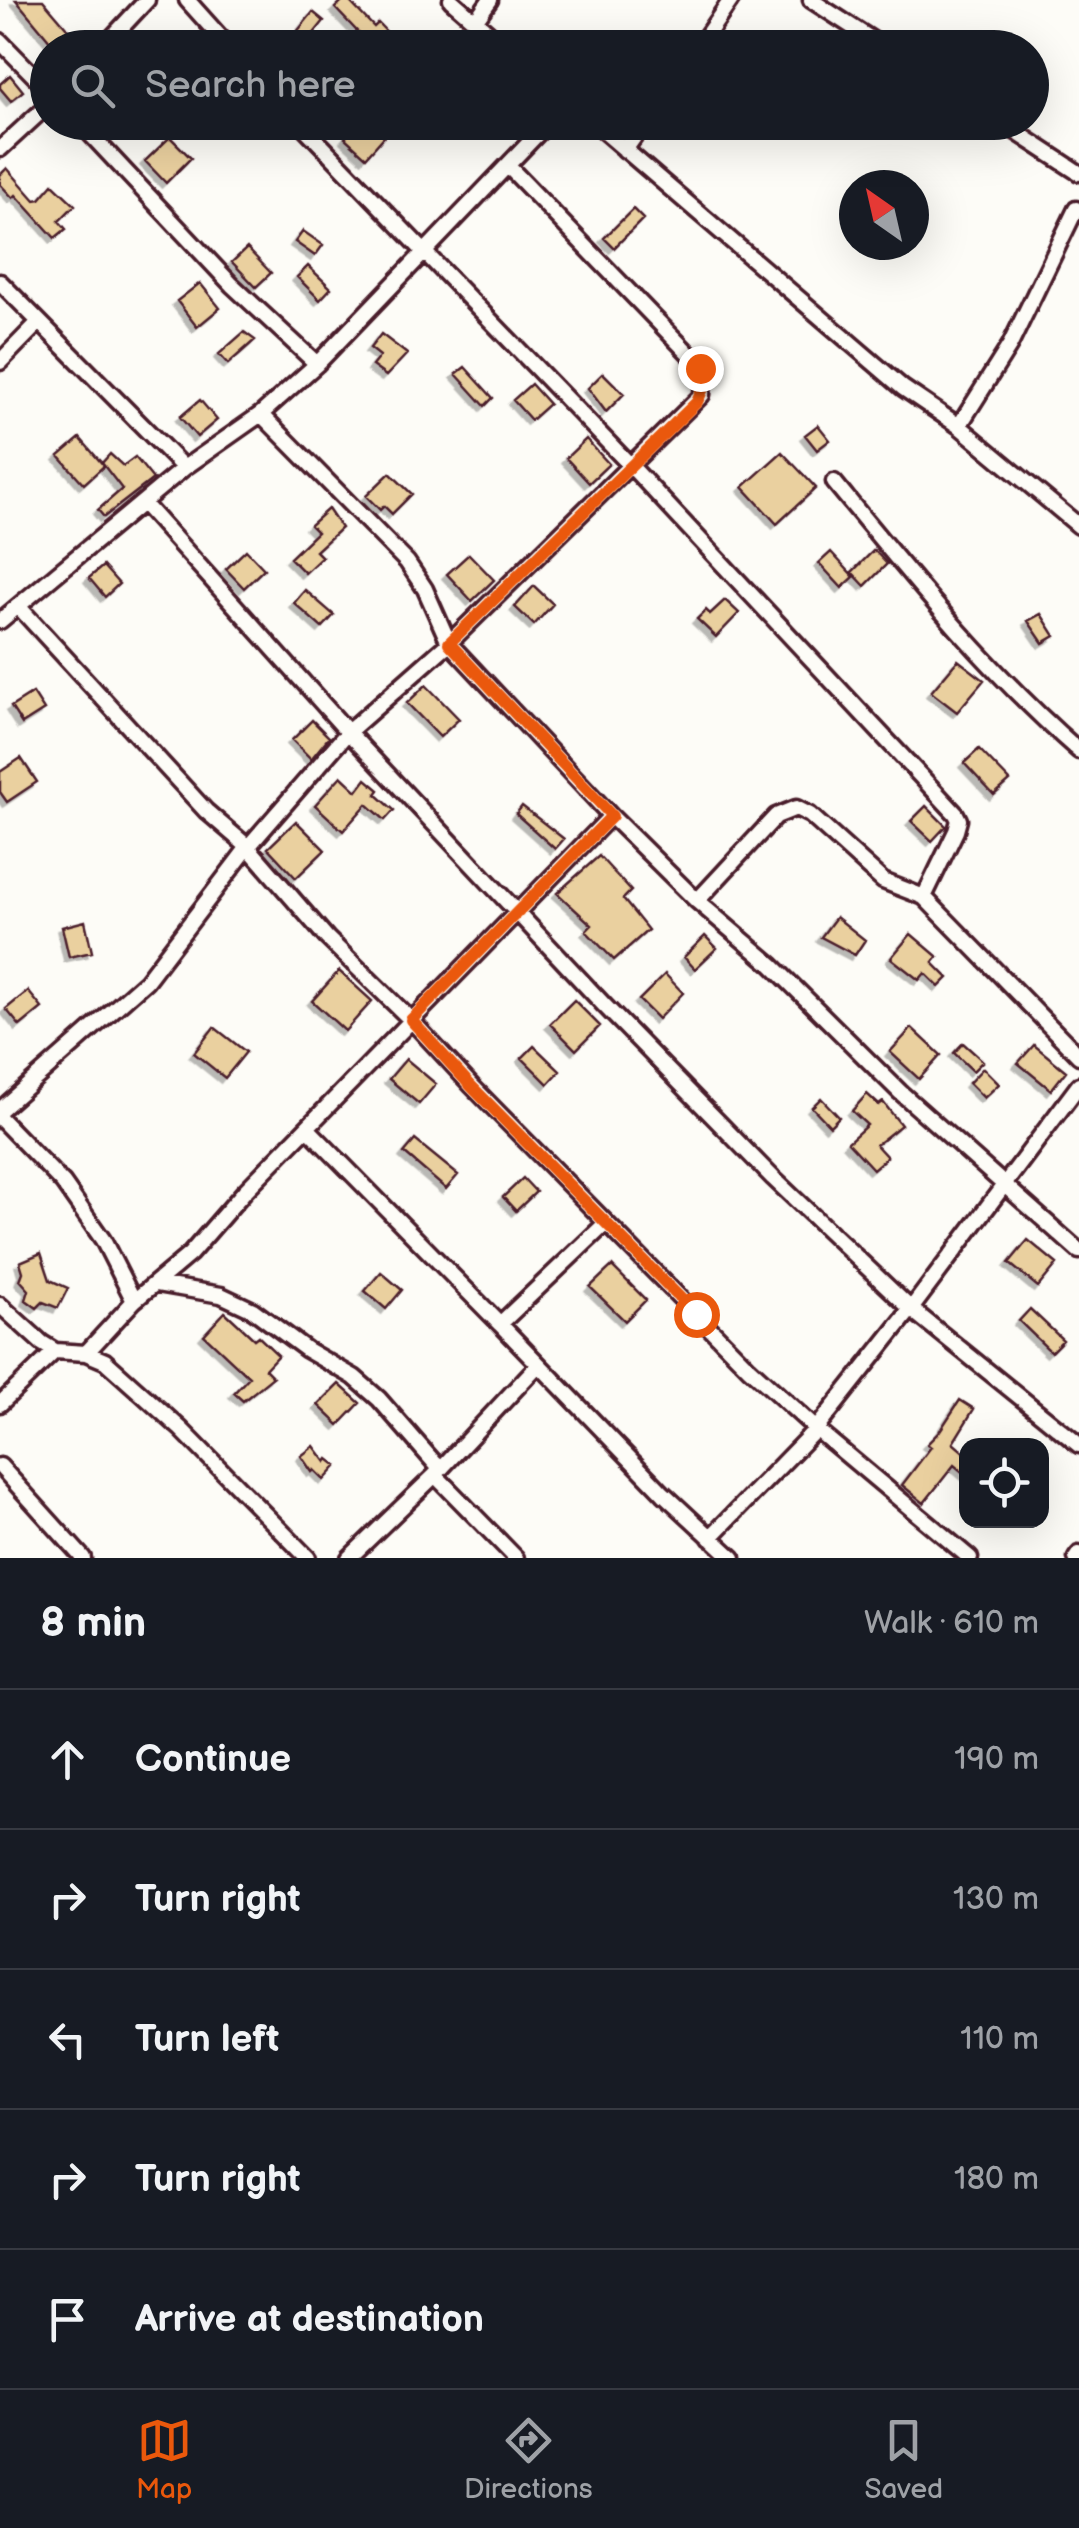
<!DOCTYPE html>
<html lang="en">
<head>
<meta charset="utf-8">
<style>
	:root { --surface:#171b24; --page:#20242c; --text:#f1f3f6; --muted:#9ea1a6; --line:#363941; --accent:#ea580c }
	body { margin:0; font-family:"Balsamiq Sans",sans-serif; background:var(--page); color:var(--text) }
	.controls { position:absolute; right:30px; bottom:30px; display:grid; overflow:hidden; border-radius:20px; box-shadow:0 10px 40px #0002 }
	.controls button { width:90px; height:90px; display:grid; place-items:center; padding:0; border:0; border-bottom:2px solid var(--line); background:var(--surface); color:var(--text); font:50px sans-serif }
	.compass { position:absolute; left:839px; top:170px; width:90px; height:90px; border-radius:50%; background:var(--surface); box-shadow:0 10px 40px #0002; rotate:326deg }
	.stop { position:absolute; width:30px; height:30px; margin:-22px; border:8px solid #ea580c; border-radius:50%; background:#fff }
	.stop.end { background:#ea580c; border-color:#fff; box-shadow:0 2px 10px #0008 }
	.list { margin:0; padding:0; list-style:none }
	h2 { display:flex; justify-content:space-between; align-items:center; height:130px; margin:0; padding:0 40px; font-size:42px }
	h2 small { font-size:32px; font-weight:400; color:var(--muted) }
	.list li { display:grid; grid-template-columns:65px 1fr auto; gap:30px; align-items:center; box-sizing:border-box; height:140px; padding:0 40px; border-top:2px solid var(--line) }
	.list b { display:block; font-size:38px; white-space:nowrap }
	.list em { font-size:32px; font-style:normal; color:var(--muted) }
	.icon { flex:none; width:55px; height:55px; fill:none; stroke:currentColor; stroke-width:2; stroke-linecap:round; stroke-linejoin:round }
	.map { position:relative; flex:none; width:1079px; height:1558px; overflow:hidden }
	.search { position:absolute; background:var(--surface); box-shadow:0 10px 40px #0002; left:30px; right:30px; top:30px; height:110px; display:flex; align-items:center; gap:25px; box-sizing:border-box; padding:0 35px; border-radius:55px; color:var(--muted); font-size:38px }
	.sheet { height:830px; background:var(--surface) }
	nav { display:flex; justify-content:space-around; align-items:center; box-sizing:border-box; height:140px; border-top:2px solid var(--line); background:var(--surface); font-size:28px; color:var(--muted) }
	nav a { display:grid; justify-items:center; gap:5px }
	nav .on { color:var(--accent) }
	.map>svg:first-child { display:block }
</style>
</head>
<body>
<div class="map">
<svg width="1079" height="1558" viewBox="0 0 1079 1558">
	<defs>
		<filter id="shadow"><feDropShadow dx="-4.5" dy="4.5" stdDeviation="0" flood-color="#0004"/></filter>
	</defs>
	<rect width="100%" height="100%" fill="#fdfcf7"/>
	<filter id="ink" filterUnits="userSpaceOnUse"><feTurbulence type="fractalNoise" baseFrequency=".01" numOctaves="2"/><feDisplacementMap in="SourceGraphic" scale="20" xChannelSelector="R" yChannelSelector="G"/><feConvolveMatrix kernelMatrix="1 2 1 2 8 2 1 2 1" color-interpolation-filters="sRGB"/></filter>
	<g filter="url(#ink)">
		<path fill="#ead09f" stroke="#4a1f2b" stroke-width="2.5" filter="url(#shadow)" d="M 16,0 L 43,0 L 84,48 L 56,48 Z
			M 343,0 L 348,0 L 374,27 L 378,23 L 402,48 L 373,48 L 335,8 Z
			M 313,12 L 324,21 L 307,42 L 296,33 Z
			M 10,75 L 23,91 L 11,101 L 0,88 L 0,84 Z
			M 359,122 L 397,122 L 366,157 L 345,138 Z
			M 170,137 L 191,158 L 166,183 L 145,161 Z
			M 7,168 L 35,200 L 40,199 L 53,184 L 75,205 L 59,221 L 66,229 L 55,238 L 16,195 L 13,198 L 0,184 L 0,175 Z
			M 633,209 L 643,219 L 614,248 L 604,238 Z
			M 303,231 L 323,245 L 315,256 L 295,242 Z
			M 247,248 L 271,273 L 256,287 L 232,262 Z
			M 308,266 L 331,288 L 320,300 L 297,277 Z
			M 200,283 L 220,308 L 197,327 L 177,301 Z
			M 244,332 L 255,340 L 228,364 L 219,354 Z
			M 381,334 L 407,354 L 386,376 L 372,366 L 380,356 L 370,348 Z
			M 465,367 L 493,398 L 485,406 L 456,374 Z
			M 603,373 L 624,394 L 606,412 L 588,388 Z
			M 531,384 L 549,404 L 531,420 L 513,400 Z
			M 200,400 L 217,420 L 197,437 L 180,417 Z
			M 818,425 L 830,440 L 817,450 L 805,435 Z
			M 80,438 L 104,466 L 84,484 L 59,456 Z
			M 586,439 L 609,464 L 589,483 L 566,458 Z
			M 782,452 L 816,488 L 777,524 L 743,487 Z
			M 110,454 L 123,466 L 135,457 L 153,479 L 104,517 L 98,510 L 122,489 L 102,463 Z
			M 390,473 L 412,494 L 392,514 L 384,506 L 380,510 L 366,496 Z
			M 328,509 L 341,528 L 316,551 L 322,557 L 305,573 L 290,558 L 317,532 L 310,525 Z
			M 246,550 L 264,569 L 244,588 L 226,569 Z
			M 874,550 L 887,564 L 865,586 L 852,572 Z
			M 831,552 L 854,577 L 842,588 L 819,563 Z
			M 469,554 L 494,580 L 472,601 L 447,574 Z
			M 103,566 L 119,584 L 105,597 L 89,578 Z
			M 534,586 L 553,604 L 534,625 L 515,607 Z
			M 305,590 L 334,615 L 322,628 L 294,603 Z
			M 725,600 L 739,613 L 716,637 L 697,619 L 706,610 L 710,614 Z
			M 1041,614 L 1055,636 L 1043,643 L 1028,621 Z
			M 958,660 L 984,680 L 957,712 L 931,692 Z
			M 426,685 L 459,719 L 440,737 L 407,703 Z
			M 33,693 L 44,710 L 22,724 L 11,707 Z
			M 312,720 L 329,737 L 311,759 L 292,740 Z
			M 979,749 L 1010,781 L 994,795 L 964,763 Z
			M 21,758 L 37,782 L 7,802 L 0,792 L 0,772 Z
			M 341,776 L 357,791 L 366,779 L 379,790 L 376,794 L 394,810 L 385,820 L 367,804 L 343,831 L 315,805 Z
			M 522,806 L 564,839 L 555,849 L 516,814 Z
			M 926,806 L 946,826 L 932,841 L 911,821 Z
			M 296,821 L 325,850 L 296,878 L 268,848 Z
			M 599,856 L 631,891 L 623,899 L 648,930 L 614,960 L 586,931 L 592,925 L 557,893 Z
			M 836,917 L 865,940 L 855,955 L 821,937 Z
			M 85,921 L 92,952 L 69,957 L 62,927 Z
			M 911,934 L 938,957 L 933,963 L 948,978 L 939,987 L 925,973 L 919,980 L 891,958 Z
			M 705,936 L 717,948 L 695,969 L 684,957 Z
			M 339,971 L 372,1001 L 345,1031 L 312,1001 Z
			M 665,974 L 683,993 L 658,1019 L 639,1000 Z
			M 28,991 L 42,1008 L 20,1026 L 6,1009 Z
			M 574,1000 L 600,1026 L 576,1050 L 550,1024 Z
			M 214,1027 L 246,1052 L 225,1078 L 194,1053 Z
			M 912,1028 L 941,1055 L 919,1079 L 890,1052 Z
			M 963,1043 L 983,1061 L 973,1071 L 954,1053 Z
			M 1034,1045 L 1066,1071 L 1051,1090 L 1018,1063 Z
			M 534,1046 L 560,1071 L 548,1084 L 522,1058 Z
			M 406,1059 L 436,1084 L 419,1104 L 389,1079 Z
			M 983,1068 L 999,1084 L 984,1098 L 969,1083 Z
			M 867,1094 L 879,1105 L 883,1102 L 901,1125 L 876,1145 L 887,1157 L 873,1169 L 848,1142 L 867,1125 L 852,1111 Z
			M 821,1098 L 839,1117 L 830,1126 L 812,1107 Z
			M 415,1140 L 458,1175 L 446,1189 L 404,1153 Z
			M 523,1178 L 536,1192 L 516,1211 L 503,1197 Z
			M 1028,1240 L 1057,1264 L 1038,1287 L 1009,1263 Z
			M 41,1253 L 50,1280 L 68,1288 L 58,1308 L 43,1302 L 37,1308 L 26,1300 L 29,1290 L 20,1280 L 23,1272 L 20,1262 Z
			M 612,1266 L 646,1300 L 625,1321 L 590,1287 Z
			M 381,1272 L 402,1290 L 386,1309 L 365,1291 Z
			M 1030,1309 L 1063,1340 L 1051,1352 L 1019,1321 Z
			M 225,1312 L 254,1339 L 258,1336 L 278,1355 L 265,1369 L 273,1377 L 243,1401 L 234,1393 L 249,1377 L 204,1335 Z
			M 339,1384 L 360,1403 L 339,1425 L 318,1405 Z
			M 960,1400 L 974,1409 L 953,1443 L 966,1454 L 966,1475 L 954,1465 L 924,1503 L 902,1485 L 931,1447 L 927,1444 L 939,1432 Z
			M 314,1446 L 326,1462 L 328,1459 L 337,1466 L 324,1480 L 314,1470 L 312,1472 L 301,1456 Z"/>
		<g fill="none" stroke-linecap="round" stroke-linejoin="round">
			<defs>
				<path id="minor" d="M 187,0 L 230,48
					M 451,0 L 506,48
					M 811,0 L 885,48
					M 475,21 L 490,0
					M 0,41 L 48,90
					M 102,48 L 147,0
					M 698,48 L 731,0
					M 79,122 L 232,285 L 317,364
					M 299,122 L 631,466 L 956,814 L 959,820 L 956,831 L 924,897
					M 593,122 L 903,388 L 959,426 L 1079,526
					M 1001,122 L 1079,173
					M 0,149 L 48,105
					M 625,150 L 645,122
					M 0,282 L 184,468
					M 0,362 L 39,322
					M 261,414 L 407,562 L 425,589 L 449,643 L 611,816 L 697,901 L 772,965 L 900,1092 L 1079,1251
					M 959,426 L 1010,345 L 1076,209
					M 834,482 C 911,576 987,671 1079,751
					M 143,503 L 348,732 L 605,1006 L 773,1178 L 911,1309 L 1079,1445
					M 18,606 L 206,811 L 248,847 L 327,938 L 411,1020 L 471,1085 L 749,1368 L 816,1429 L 970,1558
					M 0,621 L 184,468 L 261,414 L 317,364 L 549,122
					M 697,901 L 776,816 L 796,808 L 810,815 L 883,881 L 924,897 L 1079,1056
					M 0,1110 L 146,981 L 248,847 L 348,732 L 449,643 L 702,395 L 703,377 L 695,360 L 508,166
					M 0,1118 L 63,1183 L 103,1240 L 134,1301
					M 308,1129 L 500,1324
					M 605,1224 L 500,1324 L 664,1494 L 733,1558
					M 157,1284 L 221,1295 L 253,1310 L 307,1350 L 354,1377 L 379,1399 L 440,1469
					M 0,1305 L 42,1343 L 55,1351 L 86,1353 L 105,1361 L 181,1429 L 308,1558
					M 86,1353 L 134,1301 L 190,1254 L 244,1192 L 611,816
					M 0,1404 L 55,1351
					M 0,1466 L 83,1558
					M 435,1475 L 516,1558
					M 710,1538 L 816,1429 L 911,1309 L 1079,1085
					M 349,1558 L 435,1475 L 537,1366
					M 1076,1558 L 1079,1554"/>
			</defs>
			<use href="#minor" stroke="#4a1f2b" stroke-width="21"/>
			<use href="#minor" stroke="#fdfcf7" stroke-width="14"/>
		</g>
	</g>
	<g fill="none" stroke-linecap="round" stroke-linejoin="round" filter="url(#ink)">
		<path stroke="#ea580c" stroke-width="12" d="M 696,1314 L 471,1086 L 411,1020 L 612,816 L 449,643 L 697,402 L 704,386 L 700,368"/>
	</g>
</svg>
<div class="controls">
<button><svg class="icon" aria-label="locate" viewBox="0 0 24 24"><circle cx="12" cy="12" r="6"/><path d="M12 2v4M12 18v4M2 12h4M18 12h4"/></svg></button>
</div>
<svg class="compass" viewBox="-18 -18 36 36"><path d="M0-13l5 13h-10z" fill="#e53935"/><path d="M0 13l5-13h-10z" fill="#9ea1a6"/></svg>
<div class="stop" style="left:696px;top:1314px"></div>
<div class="stop end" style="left:700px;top:368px"></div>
<div class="search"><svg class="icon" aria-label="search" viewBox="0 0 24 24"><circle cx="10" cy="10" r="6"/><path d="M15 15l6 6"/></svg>Search here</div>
</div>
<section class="sheet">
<h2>8 min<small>Walk · 610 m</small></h2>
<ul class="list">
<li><svg class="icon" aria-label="ahead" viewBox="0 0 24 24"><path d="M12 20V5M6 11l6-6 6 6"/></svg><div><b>Continue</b></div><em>190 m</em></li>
<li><svg class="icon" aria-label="right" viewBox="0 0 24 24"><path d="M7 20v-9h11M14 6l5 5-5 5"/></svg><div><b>Turn right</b></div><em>130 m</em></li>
<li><svg class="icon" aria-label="left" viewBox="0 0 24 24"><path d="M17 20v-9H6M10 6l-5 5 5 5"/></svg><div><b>Turn left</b></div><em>110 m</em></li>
<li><svg class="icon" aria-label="right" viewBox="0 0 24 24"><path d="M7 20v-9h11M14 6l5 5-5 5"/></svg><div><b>Turn right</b></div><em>180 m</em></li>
<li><svg class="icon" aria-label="arrive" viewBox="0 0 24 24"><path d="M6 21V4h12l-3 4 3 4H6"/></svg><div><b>Arrive at destination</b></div></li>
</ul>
</section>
<nav>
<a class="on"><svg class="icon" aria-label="map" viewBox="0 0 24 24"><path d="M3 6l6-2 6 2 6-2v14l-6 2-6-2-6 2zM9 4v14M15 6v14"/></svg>Map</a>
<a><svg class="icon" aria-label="directions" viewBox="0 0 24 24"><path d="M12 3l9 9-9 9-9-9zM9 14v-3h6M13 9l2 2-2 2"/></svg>Directions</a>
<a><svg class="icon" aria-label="saved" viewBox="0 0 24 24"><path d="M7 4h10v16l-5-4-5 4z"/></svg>Saved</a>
</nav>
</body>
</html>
